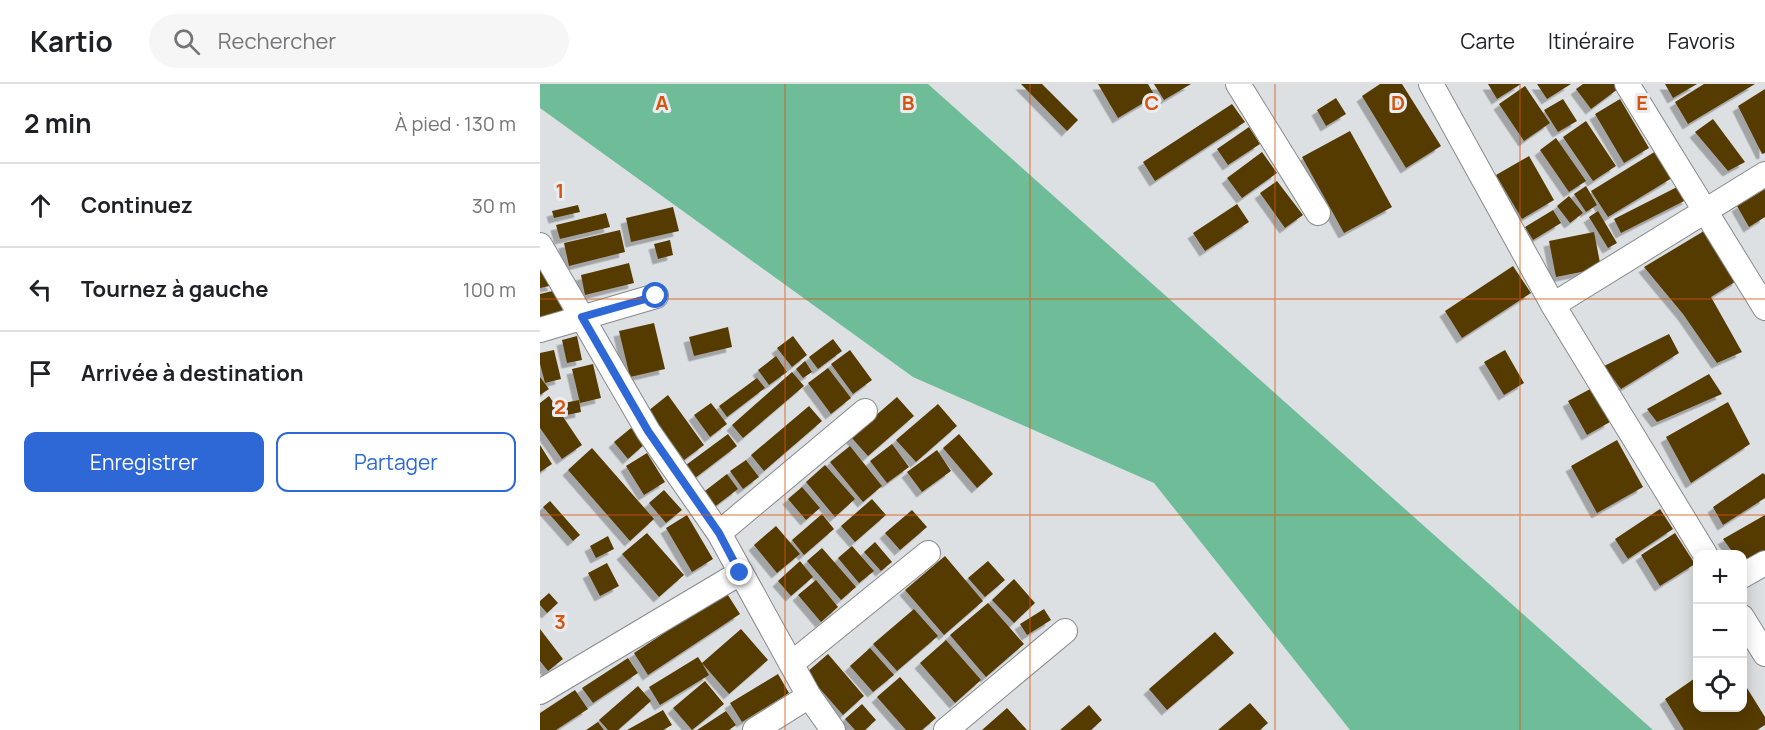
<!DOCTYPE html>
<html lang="fr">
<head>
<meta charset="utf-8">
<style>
	:root { --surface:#fff; --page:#f6f6f6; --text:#202124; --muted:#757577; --line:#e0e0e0; --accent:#2d68d6 }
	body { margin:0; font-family:Manrope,sans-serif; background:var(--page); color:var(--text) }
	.controls { position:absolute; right:18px; bottom:18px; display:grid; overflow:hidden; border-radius:12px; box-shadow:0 3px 15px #0003 }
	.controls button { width:54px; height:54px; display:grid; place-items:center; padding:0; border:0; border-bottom:2px solid var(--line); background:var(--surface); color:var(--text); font:30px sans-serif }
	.stop { position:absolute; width:18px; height:18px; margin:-14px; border:4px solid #2d68d6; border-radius:50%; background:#fff }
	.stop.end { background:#2d68d6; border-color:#fff; box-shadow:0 2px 6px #0008 }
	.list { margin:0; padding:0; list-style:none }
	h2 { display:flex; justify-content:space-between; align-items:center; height:78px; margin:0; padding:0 24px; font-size:26px }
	h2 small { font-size:20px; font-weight:400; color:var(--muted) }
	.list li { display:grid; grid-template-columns:39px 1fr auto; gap:18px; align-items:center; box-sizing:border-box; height:84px; padding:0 24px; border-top:2px solid var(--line) }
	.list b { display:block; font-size:22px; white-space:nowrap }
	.list em { font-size:20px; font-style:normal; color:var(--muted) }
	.actions { display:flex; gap:12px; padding:18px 24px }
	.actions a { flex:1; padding:14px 0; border:2px solid var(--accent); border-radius:12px; text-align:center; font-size:21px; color:var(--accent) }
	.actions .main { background:var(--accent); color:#fff }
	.icon { flex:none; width:33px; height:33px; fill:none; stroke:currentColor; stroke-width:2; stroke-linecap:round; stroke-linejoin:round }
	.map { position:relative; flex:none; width:1225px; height:646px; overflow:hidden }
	header { display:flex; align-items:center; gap:36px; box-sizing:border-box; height:84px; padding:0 30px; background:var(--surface); border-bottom:2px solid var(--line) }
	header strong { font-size:28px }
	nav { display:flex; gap:33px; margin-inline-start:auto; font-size:21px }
	.search { width:420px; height:54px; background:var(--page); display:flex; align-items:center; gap:15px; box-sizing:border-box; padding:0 21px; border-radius:33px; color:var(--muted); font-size:22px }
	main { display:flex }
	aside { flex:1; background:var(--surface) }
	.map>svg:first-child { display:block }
</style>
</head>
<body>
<header>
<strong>Kartio</strong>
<div class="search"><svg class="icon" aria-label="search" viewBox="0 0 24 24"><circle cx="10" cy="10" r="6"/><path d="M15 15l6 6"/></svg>Rechercher</div>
<nav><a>Carte</a><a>Itinéraire</a><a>Favoris</a></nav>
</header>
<main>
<aside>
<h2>2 min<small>À pied · 130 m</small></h2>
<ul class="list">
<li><svg class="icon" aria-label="ahead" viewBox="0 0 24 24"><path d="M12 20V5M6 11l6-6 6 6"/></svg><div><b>Continuez</b></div><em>30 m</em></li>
<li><svg class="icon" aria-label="left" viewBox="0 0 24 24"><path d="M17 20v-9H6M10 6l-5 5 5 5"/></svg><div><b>Tournez à gauche</b></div><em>100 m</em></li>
<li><svg class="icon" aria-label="arrive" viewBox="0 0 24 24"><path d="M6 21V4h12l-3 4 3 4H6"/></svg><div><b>Arrivée à destination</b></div></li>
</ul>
<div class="actions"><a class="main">Enregistrer</a><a>Partager</a></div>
</aside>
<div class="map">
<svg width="1225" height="646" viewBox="0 0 1225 646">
	<defs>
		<filter id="shadow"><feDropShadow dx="-5.5" dy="5.5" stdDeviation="0" flood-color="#0004"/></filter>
	</defs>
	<rect width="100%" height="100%" fill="#dde0e3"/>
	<path fill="#6ebd98" d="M 0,0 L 388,0 L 1113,646 L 810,646 L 614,399 L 373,293 L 0,24 Z"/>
	<path fill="#573a02" filter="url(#shadow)" d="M 481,0 L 502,0 L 538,36 L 527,47 Z
		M 558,0 L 608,0 L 615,12 L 578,34 Z
		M 614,0 L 651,0 L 624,16 Z
		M 840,0 L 862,0 L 901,62 L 866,84 L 822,12 Z
		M 948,0 L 981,0 L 957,15 Z
		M 997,0 L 1031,0 L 1007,15 Z
		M 1043,0 L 1074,0 L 1078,5 L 1051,25 L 1036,5 Z
		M 1125,0 L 1157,0 L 1133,14 Z
		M 1164,0 L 1215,0 L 1148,40 L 1135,18 Z
		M 985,2 L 1010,39 L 984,57 L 959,20 Z
		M 1225,5 L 1225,69 L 1222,70 L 1198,22 Z
		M 796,14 L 806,30 L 786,42 L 777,26 Z
		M 1023,15 L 1037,37 L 1018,48 L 1004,26 Z
		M 1080,15 L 1109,64 L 1084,79 L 1055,30 Z
		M 692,20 L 705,38 L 615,97 L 603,78 Z
		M 1173,35 L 1205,78 L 1188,87 L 1155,48 Z
		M 1046,37 L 1076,82 L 1053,97 L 1023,53 Z
		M 709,43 L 720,60 L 688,81 L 677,65 Z
		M 810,47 L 852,123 L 804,149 L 762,73 Z
		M 1016,54 L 1046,97 L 1029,108 L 1000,66 Z
		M 1116,67 L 1132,94 L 1068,133 L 1051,107 Z
		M 722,68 L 737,89 L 702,114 L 687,94 Z
		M 989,72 L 1014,116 L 982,135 L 956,91 Z
		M 737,97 L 763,131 L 745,144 L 720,109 Z
		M 1141,101 L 1148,115 L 1081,149 L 1074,135 Z
		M 1046,102 L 1057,121 L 1046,128 L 1034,110 Z
		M 1225,105 L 1225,133 L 1209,143 L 1197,122 Z
		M 1029,112 L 1043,129 L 1030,139 L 1017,122 Z
		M 697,120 L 709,138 L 665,167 L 653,149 Z
		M 38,121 L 40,128 L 14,134 L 12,127 Z
		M 133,123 L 139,147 L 91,158 L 86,134 Z
		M 1013,126 L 1021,139 L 993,156 L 985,143 Z
		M 1058,127 L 1077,159 L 1068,164 L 1049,133 Z
		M 66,129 L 70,143 L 20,155 L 16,141 Z
		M 1169,144 L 1198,196 L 1171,213 L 1202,268 L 1177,279 L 1143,230 L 1104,183 Z
		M 80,146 L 85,168 L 29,182 L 24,159 Z
		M 1054,148 L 1061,184 L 1016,193 L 1009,157 Z
		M 130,156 L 133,171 L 118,175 L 114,160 Z
		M 89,179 L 94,199 L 45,211 L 41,191 Z
		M 973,182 L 991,209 L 922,254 L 905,227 Z
		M 0,184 L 14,201 L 0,204 Z
		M 17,206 L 23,228 L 0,233 L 0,210 Z
		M 114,239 L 125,285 L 90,293 L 79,247 Z
		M 188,243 L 192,263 L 154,272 L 149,253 Z
		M 1129,250 L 1139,269 L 1081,305 L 1064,282 Z
		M 37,252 L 42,276 L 27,279 L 22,256 Z
		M 253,252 L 267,271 L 252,283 L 237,264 Z
		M 293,255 L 302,267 L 278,285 L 269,273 Z
		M 14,266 L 21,295 L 5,299 L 0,280 L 0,269 Z
		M 310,266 L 332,296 L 313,310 L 291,280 Z
		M 965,266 L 984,299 L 964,311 L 944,278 Z
		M 236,272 L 247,288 L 229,301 L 218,286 Z
		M 265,277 L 272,288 L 263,294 L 256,285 Z
		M 53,280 L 61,314 L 40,319 L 32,285 Z
		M 288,284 L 311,314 L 291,330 L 268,299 Z
		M 252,288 L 264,302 L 203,354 L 192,341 Z
		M 1169,290 L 1182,310 L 1117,338 L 1107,325 Z
		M 0,293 L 9,305 L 0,311 Z
		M 217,294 L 225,304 L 187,333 L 179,322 Z
		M 1052,304 L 1070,338 L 1047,351 L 1028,317 Z
		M 128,311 L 164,361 L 144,376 L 108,327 Z
		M 9,312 L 42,361 L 22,375 L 0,344 L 0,319 Z
		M 357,313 L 374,332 L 328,372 L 311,353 Z
		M 39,316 L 41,328 L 27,331 L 24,319 Z
		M 1188,318 L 1210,360 L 1151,399 L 1126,353 Z
		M 171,319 L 187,340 L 170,353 L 154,331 Z
		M 398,320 L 417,342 L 376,378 L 356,356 Z
		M 269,322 L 282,337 L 224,387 L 211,371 Z
		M 91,344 L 105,360 L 88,375 L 74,358 Z
		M 188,350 L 197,362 L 155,394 L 146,381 Z
		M 419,350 L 453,390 L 437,404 L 403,364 Z
		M 1077,356 L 1103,403 L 1057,429 L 1031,382 Z
		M 352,360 L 369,383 L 347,399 L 330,377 Z
		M 0,361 L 12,380 L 0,388 Z
		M 310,362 L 342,402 L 323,418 L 290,378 Z
		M 52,364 L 114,435 L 90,457 L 28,386 Z
		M 397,366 L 411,387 L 382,408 L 367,388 Z
		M 107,369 L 125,398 L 104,411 L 86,382 Z
		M 206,376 L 219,393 L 203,405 L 190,387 Z
		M 285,381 L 315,415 L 295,433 L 266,398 Z
		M 1223,389 L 1225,391 L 1225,414 L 1183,441 L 1173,423 Z
		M 187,390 L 198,405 L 173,424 L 161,410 Z
		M 262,403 L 280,424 L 266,436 L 248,415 Z
		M 124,406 L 142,426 L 126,439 L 109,419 Z
		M 332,415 L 346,431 L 315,458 L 301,442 Z
		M 10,417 L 40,451 L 33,457 L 3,423 Z
		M 1120,425 L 1133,445 L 1088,475 L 1075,455 Z
		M 372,426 L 387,443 L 360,466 L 345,449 Z
		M 282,430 L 294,445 L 264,471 L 252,456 Z
		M 147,431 L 173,475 L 152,488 L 126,444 Z
		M 1225,431 L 1225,467 L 1202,481 L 1202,470 L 1194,470 L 1183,455 Z
		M 236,442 L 260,470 L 237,489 L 214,461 Z
		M 107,449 L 144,491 L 119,513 L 82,470 Z
		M 1135,449 L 1155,480 L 1120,502 L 1101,471 Z
		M 68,452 L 74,465 L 56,474 L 50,462 Z
		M 335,458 L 352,478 L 341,487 L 324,468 Z
		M 312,462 L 334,487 L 319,499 L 298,474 Z
		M 282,464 L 316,503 L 301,516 L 267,477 Z
		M 405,472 L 443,517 L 404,551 L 365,506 Z
		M 260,477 L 273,493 L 251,512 L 238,497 Z
		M 448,477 L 465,496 L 445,513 L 428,494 Z
		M 67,479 L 79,502 L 60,512 L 48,489 Z
		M 474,495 L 495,519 L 474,539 L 452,516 Z
		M 276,496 L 298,523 L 281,538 L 258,511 Z
		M 186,508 L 200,530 L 108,591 L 94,569 Z
		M 9,509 L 18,519 L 7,529 L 0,521 L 0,517 Z
		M 448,519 L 484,560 L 446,593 L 410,551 Z
		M 374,525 L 398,552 L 357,587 L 333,560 Z
		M 504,525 L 511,536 L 487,551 L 480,540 Z
		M 0,545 L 23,575 L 8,587 L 0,577 Z
		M 201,545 L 228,576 L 189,610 L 162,579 L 169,591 L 120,621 L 109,603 L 158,573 L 162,579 Z
		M 675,548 L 694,569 L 627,626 L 609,605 Z
		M 406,556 L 441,596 L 415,619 L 380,579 Z
		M 330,564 L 354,591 L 333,608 L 310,582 Z
		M 288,570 L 324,612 L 303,631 L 266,589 Z
		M 88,574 L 98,589 L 53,619 L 42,604 Z
		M 238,590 L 249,609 L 202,638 L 190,619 Z
		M 1158,592 L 1158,624 L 1202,624 L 1202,596 L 1225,633 L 1225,641 L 1217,646 L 1144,646 L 1125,615 Z
		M 360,593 L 396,634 L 382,646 L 366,646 L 337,613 Z
		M 165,597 L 184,620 L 152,646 L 133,624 Z
		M 98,602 L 111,617 L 78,646 L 68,646 L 59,636 Z
		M 35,606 L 48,625 L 16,646 L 0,646 L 0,629 Z
		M 710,619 L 728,639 L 720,646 L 678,646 Z
		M 322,620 L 336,636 L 325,646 L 315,646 L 305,635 Z
		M 549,621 L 562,636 L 551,646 L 520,646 Z
		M 467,624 L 487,646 L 442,646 Z
		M 123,626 L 132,641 L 123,646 L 87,646 Z
		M 186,627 L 196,641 L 189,646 L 157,646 Z
		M 58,638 L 64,646 L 46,646 Z"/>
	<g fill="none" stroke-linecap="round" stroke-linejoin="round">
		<defs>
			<path id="street" d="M 698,0 L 778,129
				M 891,0 L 1013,221 L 1165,470
				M 1087,0 L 1225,224
				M 0,161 L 108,347 L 179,449 L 269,612 L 293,646
				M 1013,221 L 1225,90
				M 0,246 L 116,212
				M 179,449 L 325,327
				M 1202,492 L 1225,479
				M 1202,533 L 1225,570
				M 251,580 L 388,469
				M 0,608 L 200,489
				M 215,646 L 269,612
				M 406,646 L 525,547"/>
		</defs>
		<use href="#street" stroke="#878a8d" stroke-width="26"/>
		<use href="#street" stroke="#fff" stroke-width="24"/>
	</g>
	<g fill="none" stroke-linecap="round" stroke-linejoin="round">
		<path stroke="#2d68d6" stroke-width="8" d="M 116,212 L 42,233 L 108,347 L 179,449 L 200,489"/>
	</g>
	<path fill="none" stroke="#d55510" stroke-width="1.5" stroke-opacity="0.55" d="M 245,0 L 245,646M 490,0 L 490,646M 735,0 L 735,646M 980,0 L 980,646M 0,215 L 1225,215M 0,431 L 1225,431"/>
	<g font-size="20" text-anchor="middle" font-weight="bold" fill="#d55510" stroke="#eaedf0" stroke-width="6" stroke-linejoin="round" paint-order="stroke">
		<text x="122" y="26">A</text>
		<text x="368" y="26">B</text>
		<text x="612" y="26">C</text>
		<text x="858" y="26">D</text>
		<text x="1102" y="26">E</text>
		<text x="20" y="114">1</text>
		<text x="20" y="330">2</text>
		<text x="20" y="545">3</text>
	</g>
</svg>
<div class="controls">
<button>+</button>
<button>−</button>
<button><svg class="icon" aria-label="locate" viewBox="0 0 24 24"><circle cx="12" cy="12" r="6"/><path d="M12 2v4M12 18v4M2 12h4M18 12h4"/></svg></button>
</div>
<div class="stop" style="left:116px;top:212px"></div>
<div class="stop end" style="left:200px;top:489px"></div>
</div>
</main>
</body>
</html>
